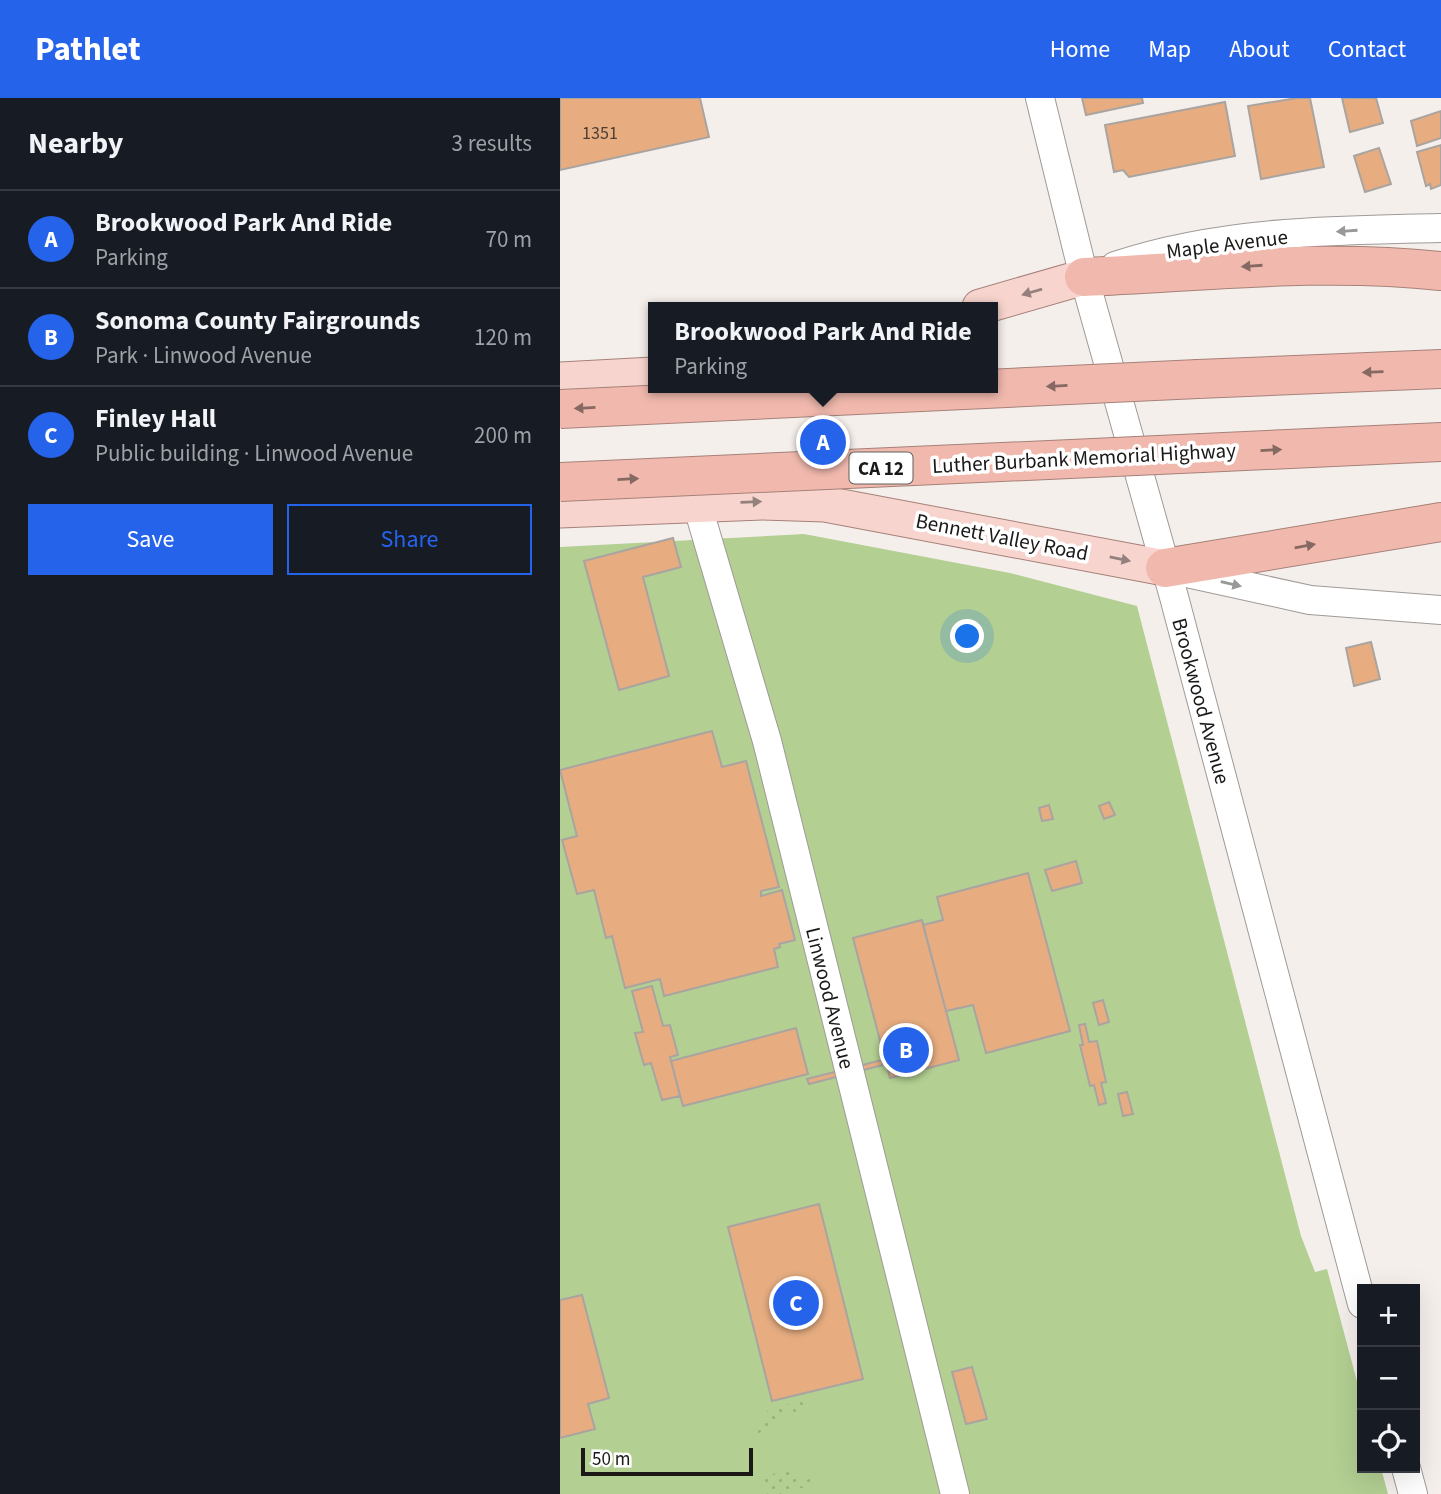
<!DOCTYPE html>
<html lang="en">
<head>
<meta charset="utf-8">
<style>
	:root { --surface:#171b24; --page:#242831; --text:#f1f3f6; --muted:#9ea1a6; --line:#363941; --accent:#2563eb }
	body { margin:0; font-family:"Source Sans 3",sans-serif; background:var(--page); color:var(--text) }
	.controls { position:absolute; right:21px; bottom:21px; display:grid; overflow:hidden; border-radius:0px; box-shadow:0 7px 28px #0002 }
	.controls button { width:63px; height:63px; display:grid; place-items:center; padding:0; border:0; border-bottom:2px solid var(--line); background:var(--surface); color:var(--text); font:35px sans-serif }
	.scale { position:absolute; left:21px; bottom:18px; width:172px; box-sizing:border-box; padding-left:7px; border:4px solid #1b1917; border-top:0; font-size:19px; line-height:24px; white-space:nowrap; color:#1b1917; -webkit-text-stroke:5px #fff; paint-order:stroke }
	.you { position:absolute; left:408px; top:539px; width:24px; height:24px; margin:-18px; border:5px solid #fff; border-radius:50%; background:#1a73e8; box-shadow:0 0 0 10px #1a73e833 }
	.badge { display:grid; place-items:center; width:46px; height:46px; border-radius:50%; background:var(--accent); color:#fff; font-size:23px; font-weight:700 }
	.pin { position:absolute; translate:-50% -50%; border:4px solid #fff; box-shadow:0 2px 7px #0006 }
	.popup { position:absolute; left:88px; top:204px; width:350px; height:91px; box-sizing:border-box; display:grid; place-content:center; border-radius:0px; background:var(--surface); filter:drop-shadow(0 2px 5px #0005); font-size:23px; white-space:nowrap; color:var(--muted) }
	.popup b { font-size:26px; color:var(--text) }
	.popup::after { content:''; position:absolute; left:50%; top:100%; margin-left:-14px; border:14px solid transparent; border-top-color:var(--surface) }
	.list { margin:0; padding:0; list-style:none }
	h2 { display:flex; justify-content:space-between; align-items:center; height:91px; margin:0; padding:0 28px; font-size:30px }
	h2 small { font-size:23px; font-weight:400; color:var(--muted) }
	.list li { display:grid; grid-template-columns:46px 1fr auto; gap:21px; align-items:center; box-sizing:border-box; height:98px; padding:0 28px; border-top:2px solid var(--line) }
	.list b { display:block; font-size:26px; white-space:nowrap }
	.list p { margin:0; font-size:23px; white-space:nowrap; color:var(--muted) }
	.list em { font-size:23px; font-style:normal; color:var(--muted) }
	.actions { display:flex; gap:14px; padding:21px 28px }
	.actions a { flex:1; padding:16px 0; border:2px solid var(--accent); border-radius:0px; text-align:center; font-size:24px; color:var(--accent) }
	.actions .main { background:var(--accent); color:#fff }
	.icon { flex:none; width:38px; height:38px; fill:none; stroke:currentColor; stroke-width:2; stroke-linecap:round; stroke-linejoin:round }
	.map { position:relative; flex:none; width:881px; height:1396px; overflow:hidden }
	header { display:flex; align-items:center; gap:42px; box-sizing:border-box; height:98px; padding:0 35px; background:var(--accent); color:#fff }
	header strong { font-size:33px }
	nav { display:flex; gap:38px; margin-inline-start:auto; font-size:24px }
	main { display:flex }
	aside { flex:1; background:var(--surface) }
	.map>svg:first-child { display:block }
</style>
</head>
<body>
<header>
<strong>Pathlet</strong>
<nav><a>Home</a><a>Map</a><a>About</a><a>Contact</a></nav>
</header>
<main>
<aside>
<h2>Nearby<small>3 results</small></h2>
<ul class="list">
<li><span class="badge">A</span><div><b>Brookwood Park And Ride</b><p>Parking</p></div><em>70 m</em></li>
<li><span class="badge">B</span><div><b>Sonoma County Fairgrounds</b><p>Park · Linwood Avenue</p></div><em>120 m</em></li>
<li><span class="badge">C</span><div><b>Finley Hall</b><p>Public building · Linwood Avenue</p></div><em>200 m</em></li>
</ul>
<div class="actions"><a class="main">Save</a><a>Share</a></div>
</aside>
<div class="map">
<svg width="881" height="1396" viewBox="0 0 881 1396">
	<defs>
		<pattern id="garden-dots" width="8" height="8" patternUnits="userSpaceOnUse" patternTransform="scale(1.75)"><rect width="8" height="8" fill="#b3cf92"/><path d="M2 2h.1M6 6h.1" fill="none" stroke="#99b17d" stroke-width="1.8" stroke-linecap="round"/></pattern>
	</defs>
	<rect width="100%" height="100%" fill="#f5efec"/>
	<path fill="#b3cf92" d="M 244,436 L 450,475 L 577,508 L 741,1138 L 755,1174 L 767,1171 L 802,1302 L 802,1370 L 821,1370 L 828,1396 L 0,1396 L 0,449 Z"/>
	<path fill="url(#garden-dots)" d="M 242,1302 L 244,1311 L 221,1318 L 196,1338 L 194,1331 L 207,1313 Z
		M 270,1364 L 271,1369 L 253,1387 L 219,1396 L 207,1396 L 202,1379 L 238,1369 L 242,1383 L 256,1379 Z"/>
	<path fill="#e7ad81" stroke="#a9a4a0" stroke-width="2" d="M 0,0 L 140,0 L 149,39 L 0,72 Z
		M 522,0 L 582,0 L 583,5 L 526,17 Z
		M 737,0 L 750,0 L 764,69 L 701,81 L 688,8 Z
		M 782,0 L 816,0 L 823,25 L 790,34 Z
		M 665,4 L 675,58 L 569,79 L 563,72 L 554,74 L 545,27 Z
		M 881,13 L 881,40 L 857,48 L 851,23 Z
		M 881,47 L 881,87 L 871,91 L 870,86 L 866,88 L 857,54 Z
		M 819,50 L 831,86 L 805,94 L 794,58 Z
		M 113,440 L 121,469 L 83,479 L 109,578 L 59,592 L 24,463 Z
		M 811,544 L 820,581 L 794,588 L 786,550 Z
		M 152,633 L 162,669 L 186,663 L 219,789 L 201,793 L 201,798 L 222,792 L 235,842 L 219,846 L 220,849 L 214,851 L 218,869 L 104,898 L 100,881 L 65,890 L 52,838 L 46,840 L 34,792 L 17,796 L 2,742 L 17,738 L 0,672 Z
		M 549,704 L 555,717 L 544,721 L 539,708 Z
		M 489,707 L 493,721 L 482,723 L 479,710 Z
		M 516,763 L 522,785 L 492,793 L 485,772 Z
		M 468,775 L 510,933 L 426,955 L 413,907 L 386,913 L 363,827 L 383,822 L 377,799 Z
		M 362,822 L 399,962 L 330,980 L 293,840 Z
		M 92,888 L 103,928 L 110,927 L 118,957 L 110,959 L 120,998 L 102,1002 L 91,965 L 84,967 L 75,935 L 83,934 L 72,893 Z
		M 543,902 L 549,924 L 539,927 L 533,905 Z
		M 525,926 L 529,944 L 537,943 L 546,984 L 541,985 L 546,1005 L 539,1007 L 534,987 L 530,988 L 520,947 L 523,947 L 519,927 Z
		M 236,930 L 248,976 L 123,1008 L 111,963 Z
		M 322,962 L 323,967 L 249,986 L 247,981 Z
		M 567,994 L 573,1016 L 563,1018 L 558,996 Z
		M 259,1106 L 303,1281 L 212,1303 L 168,1129 Z
		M 22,1197 L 49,1300 L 28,1306 L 35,1331 L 0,1340 L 0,1202 Z
		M 412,1269 L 427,1321 L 406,1326 L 392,1274 Z"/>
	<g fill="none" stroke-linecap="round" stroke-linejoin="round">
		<defs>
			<path id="minor" d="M 480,0 L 524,179 L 614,499 L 802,1206
				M 555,168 C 659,133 772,132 881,130
				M 137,406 L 207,643 L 395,1396
				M 618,473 L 750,502 L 881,512
				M 846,1370 L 853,1396"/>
			<path id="major" d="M 420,209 L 524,179
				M 0,282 L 93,277
				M 0,412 L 202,404 L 265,406 L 605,470"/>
			<path id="highway" d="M 524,179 C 644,174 761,160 881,173
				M 638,281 L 881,271
				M 642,355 L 881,344
				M 605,470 L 881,424"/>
		</defs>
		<use href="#minor" stroke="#9f9a97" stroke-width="30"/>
		<use href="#major" stroke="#a68179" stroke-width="37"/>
		<use href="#highway" stroke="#a68179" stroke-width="40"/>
		<use href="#minor" stroke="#fff" stroke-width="28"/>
		<use href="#major" stroke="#f7d5ce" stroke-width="35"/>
		<use href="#highway" stroke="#f1b9ae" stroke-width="38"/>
		<defs>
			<path id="highway-bridge" d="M 0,311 L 638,281
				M 0,384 L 642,355"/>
		</defs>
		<use href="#highway-bridge" stroke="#a68179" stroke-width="40" stroke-linecap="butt"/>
		<use href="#highway-bridge" stroke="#f1b9ae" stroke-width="38"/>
	</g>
	<defs><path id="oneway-solid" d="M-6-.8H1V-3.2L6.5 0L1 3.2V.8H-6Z" transform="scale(1.75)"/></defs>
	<g fill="#989897">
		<use href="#oneway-solid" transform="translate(787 133) rotate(176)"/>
		<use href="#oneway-solid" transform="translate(671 486) rotate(13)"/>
	</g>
	<g fill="#866962">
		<use href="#oneway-solid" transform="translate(692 168) rotate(176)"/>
		<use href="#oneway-solid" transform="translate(813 274) rotate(178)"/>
		<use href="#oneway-solid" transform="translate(497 288) rotate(177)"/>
		<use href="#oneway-solid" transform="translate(25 310) rotate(177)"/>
		<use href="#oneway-solid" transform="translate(711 352) rotate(-3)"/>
		<use href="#oneway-solid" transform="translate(68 381) rotate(-3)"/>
		<use href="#oneway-solid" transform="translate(745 448) rotate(-10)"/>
	</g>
	<g fill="#94807c">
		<use href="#oneway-solid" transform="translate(472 194) rotate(164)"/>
		<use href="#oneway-solid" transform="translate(191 404) rotate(-2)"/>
		<use href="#oneway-solid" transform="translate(560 461) rotate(11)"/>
	</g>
	<g text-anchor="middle" stroke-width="7" stroke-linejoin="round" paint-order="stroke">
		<g font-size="18" fill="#4e3e32">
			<text x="40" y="41">1351</text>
		</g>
		<rect fill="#fff" stroke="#5f5e5d" stroke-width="2" x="289.5" y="354.5" width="63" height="31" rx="5"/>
		<g font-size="19" font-weight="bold" fill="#1b1917">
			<text x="321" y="377">CA 12</text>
		</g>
		<g font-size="21" fill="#1b1917" stroke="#fff">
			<text transform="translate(667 146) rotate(-7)" y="7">Maple Avenue</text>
			<text transform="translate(524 360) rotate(-3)" y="7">Luther Burbank Memorial Highway</text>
			<text transform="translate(442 439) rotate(11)" y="7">Bennett Valley Road</text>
			<text transform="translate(641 603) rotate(75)" y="7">Brookwood Avenue</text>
			<text transform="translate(270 900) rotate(76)" y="7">Linwood Avenue</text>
		</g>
	</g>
</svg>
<div class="controls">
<button>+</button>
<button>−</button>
<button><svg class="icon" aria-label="locate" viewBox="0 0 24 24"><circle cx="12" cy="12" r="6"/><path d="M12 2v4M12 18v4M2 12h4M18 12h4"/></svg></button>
</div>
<div class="scale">50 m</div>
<div class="you"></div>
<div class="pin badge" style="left:263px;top:344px">A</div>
<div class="popup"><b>Brookwood Park And Ride</b>Parking</div>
<div class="pin badge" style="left:346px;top:952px">B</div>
<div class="pin badge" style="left:236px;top:1205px">C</div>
</div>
</main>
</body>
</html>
